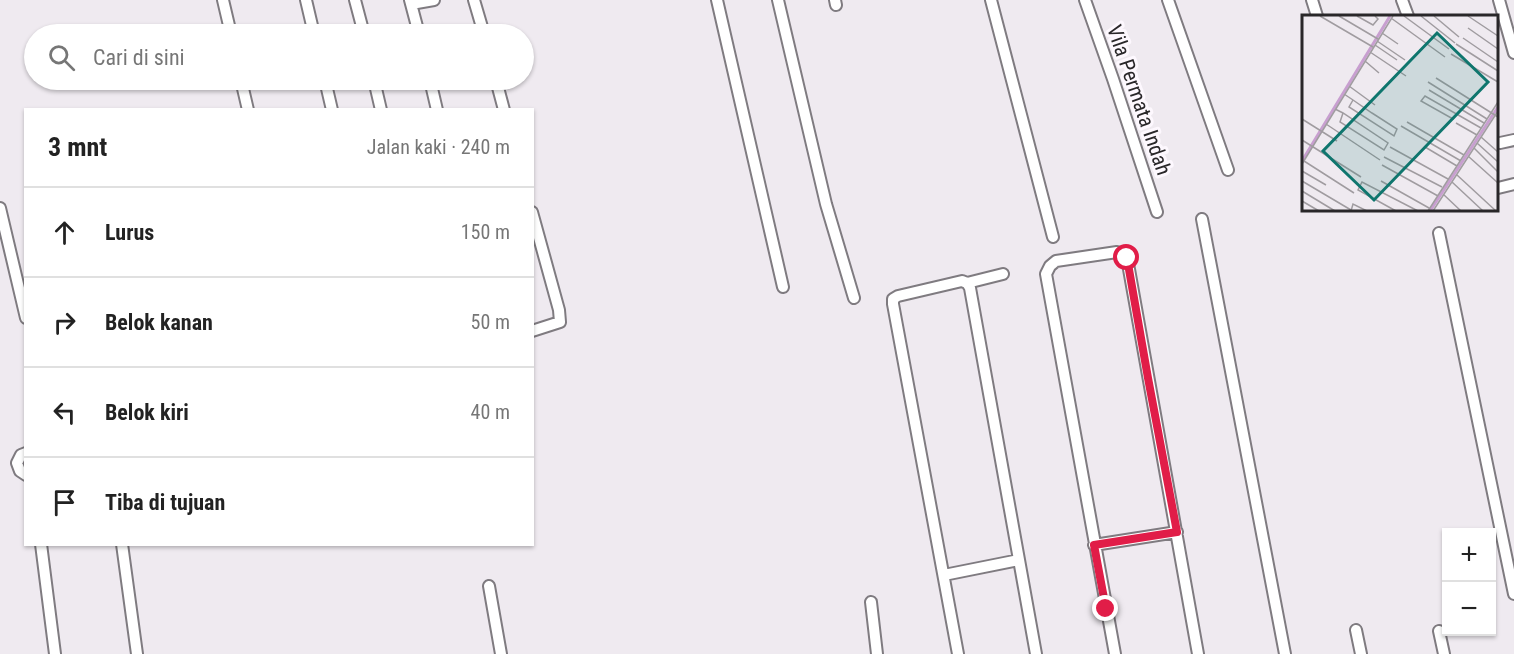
<!DOCTYPE html>
<html lang="id">
<head>
<meta charset="utf-8">
<style>
	:root { --surface:#fff; --page:#f6f6f6; --text:#222; --muted:#767676; --line:#e0e0e0 }
	body { margin:0; font-family:"Roboto Condensed",sans-serif; background:var(--page); color:var(--text) }
	.controls { position:absolute; right:18px; bottom:18px; display:grid; overflow:hidden; border-radius:0px; box-shadow:0 2px 4px #0004 }
	.controls button { width:54px; height:54px; display:grid; place-items:center; padding:0; border:0; border-bottom:2px solid var(--line); background:var(--surface); color:var(--text); font:30px sans-serif }
	.stop { position:absolute; width:18px; height:18px; margin:-14px; border:4px solid #e11d48; border-radius:50%; background:#fff }
	.stop.end { background:#e11d48; border-color:#fff; box-shadow:0 2px 6px #0008 }
	.list { margin:0; padding:0; list-style:none }
	h2 { display:flex; justify-content:space-between; align-items:center; height:78px; margin:0; padding:0 24px; font-size:26px }
	h2 small { font-size:20px; font-weight:400; color:var(--muted) }
	.list li { display:grid; grid-template-columns:39px 1fr auto; gap:18px; align-items:center; box-sizing:border-box; height:90px; padding:0 24px; border-top:2px solid var(--line) }
	.list b { display:block; font-size:22px; white-space:nowrap }
	.list em { font-size:20px; font-style:normal; color:var(--muted) }
	.icon { flex:none; width:33px; height:33px; fill:none; stroke:currentColor; stroke-width:2; stroke-linecap:round; stroke-linejoin:round }
	.map { position:relative; flex:none; width:1514px; height:654px; overflow:hidden }
	.search { position:absolute; background:var(--surface); box-shadow:0 2px 4px #0004; left:24px; top:24px; width:510px; height:66px; display:flex; align-items:center; gap:15px; box-sizing:border-box; padding:0 21px; border-radius:33px; color:var(--muted); font-size:22px }
	.panel { position:absolute; background:var(--surface); box-shadow:0 2px 4px #0004; left:24px; top:108px; width:510px; height:438px; border-radius:0px }
	.map>svg:first-child { display:block }
</style>
</head>
<body>
<div class="map">
<svg width="1514" height="654" viewBox="0 0 1514 654">
	<rect width="100%" height="100%" fill="#efeaf0"/>
	<g fill="none" stroke-linecap="round" stroke-linejoin="round">
		<defs>
			<path id="minor" d="M 223,0 L 231,34
				M 306,0 L 314,34
				M 355,0 L 364,34
				M 410,0 L 419,34
				M 474,0 L 484,34
				M 717,0 L 783,287
				M 778,0 L 826,204 L 854,298
				M 835,0 L 836,5
				M 991,0 L 1053,237
				M 1085,0 L 1113,79 L 1157,212
				M 1168,0 L 1228,170
				M 1312,0 L 1317,16
				M 1402,0 L 1408,16
				M 1499,0 L 1514,53
				M 411,4 L 434,0
				M 241,80 L 248,110
				M 325,80 L 332,110
				M 374,80 L 381,110
				M 430,80 L 437,110
				M 496,80 L 504,110
				M 1500,143 L 1514,140
				M 1498,188 L 1514,184
				M 0,208 L 26,318
				M 532,212 L 559,310 L 560,322 L 532,331
				M 1202,219 L 1285,654
				M 1439,233 L 1514,594
				M 967,283 L 1003,274
				M 26,453 L 21,455 L 17,463 L 20,471 L 26,475
				M 41,544 L 55,654
				M 122,544 L 137,654
				M 1094,545 L 1177,532
				M 944,575 L 1019,560
				M 489,586 L 501,654
				M 871,602 L 877,654
				M 1356,630 L 1361,654
				M 1439,631 L 1444,654
				M 958,654 L 893,304 L 893,299 L 898,296 L 962,281 L 967,283 L 970,288 L 1036,654
				M 1115,654 L 1046,274 L 1050,266 L 1056,261 L 1117,252 C 1122,253 1125,253 1127,258 L 1198,654"/>
		</defs>
		<use href="#minor" stroke="#7f7b80" stroke-width="14"/>
		<use href="#minor" stroke="#fff" stroke-width="10"/>
	</g>
	<g fill="none" stroke-linecap="round" stroke-linejoin="round">
		<path stroke="#e11d48" stroke-width="8" d="M 1106,609 L 1094,545 L 1177,532 L 1148,378 L 1127,258"/>
	</g>
	<g text-anchor="middle" stroke-width="6" stroke-linejoin="round" paint-order="stroke">
		<g font-size="21" fill="#292729" stroke="#fdf8fe">
			<text transform="translate(1139 100) rotate(71)" y="7">Vila Permata Indah</text>
		</g>
	</g>
	<g transform="translate(1302 15)">
		<rect width="196" height="196" fill="#efeaf0"/>
		<path fill="none" stroke="#c89fd0" stroke-width="3" d="M 0,146 L 88,1M 128,196 L 196,92"/>
		<path fill="none" stroke="#a09ca0" stroke-width="1.5" d="M 18,1 L 71,32M 37,1 L 76,24M 55,1 L 71,10 L 76,4 L 73,1M 102,1 L 147,34M 119,1 L 153,28M 132,1 L 157,22M 166,1 L 196,21M 89,3 L 143,42M 166,13 L 196,34M 80,18 L 96,29M 161,23 L 196,47M 75,26 L 103,45M 154,29 L 196,56M 73,30 L 95,45M 68,37 L 104,61M 149,39 L 196,67M 63,46 L 77,58M 134,63 L 196,102M 126,67 L 185,104M 47,71 L 73,90M 127,75 L 182,108M 42,79 L 51,85 L 70,98 L 95,114 L 92,121 L 47,92 L 51,85M 33,94 L 41,98 L 86,128 L 82,135 L 38,107 L 41,98M 155,99 L 151,104 L 119,86 L 123,81 L 179,113M 0,104 L 35,126M 105,107 L 162,140M 154,108 L 175,120M 24,109 L 78,145M 99,111 L 159,146M 179,122 L 196,137M 0,125 L 59,162M 175,128 L 196,147M 88,132 L 146,164M 123,132 L 155,151M 172,133 L 196,157M 166,141 L 196,168M 82,142 L 140,172M 2,146 L 52,178M 0,149 L 91,1M 80,150 L 136,181M 0,156 L 24,170M 155,160 L 194,196M 0,166 L 49,195M 79,166 L 127,193M 150,167 L 181,196M 0,176 L 33,196M 141,179 L 159,196M 0,186 L 17,196M 49,196 L 51,189 L 65,196M 94,196 L 56,175 L 60,167 L 116,196M 126,196 L 196,87M 131,196 L 196,96"/>
		<path fill="#0f766e" fill-opacity="0.15" stroke="#0f766e" stroke-width="3" d="M 135,18 L 186,67 L 72,185 L 21,136 Z"/>
		<rect width="196" height="196" fill="none" stroke="#292729" stroke-width="3"/>
	</g>
</svg>
<div class="controls">
<button>+</button>
<button>−</button>
</div>
<div class="stop" style="left:1127px;top:258px"></div>
<div class="stop end" style="left:1106px;top:609px"></div>
<div class="search"><svg class="icon" aria-label="search" viewBox="0 0 24 24"><circle cx="10" cy="10" r="6"/><path d="M15 15l6 6"/></svg>Cari di sini</div>
<section class="panel">
<h2>3 mnt<small>Jalan kaki · 240 m</small></h2>
<ul class="list">
<li><svg class="icon" aria-label="ahead" viewBox="0 0 24 24"><path d="M12 20V5M6 11l6-6 6 6"/></svg><div><b>Lurus</b></div><em>150 m</em></li>
<li><svg class="icon" aria-label="right" viewBox="0 0 24 24"><path d="M7 20v-9h11M14 6l5 5-5 5"/></svg><div><b>Belok kanan</b></div><em>50 m</em></li>
<li><svg class="icon" aria-label="left" viewBox="0 0 24 24"><path d="M17 20v-9H6M10 6l-5 5 5 5"/></svg><div><b>Belok kiri</b></div><em>40 m</em></li>
<li><svg class="icon" aria-label="arrive" viewBox="0 0 24 24"><path d="M6 21V4h12l-3 4 3 4H6"/></svg><div><b>Tiba di tujuan</b></div></li>
</ul>
</section>
</div>
</body>
</html>
